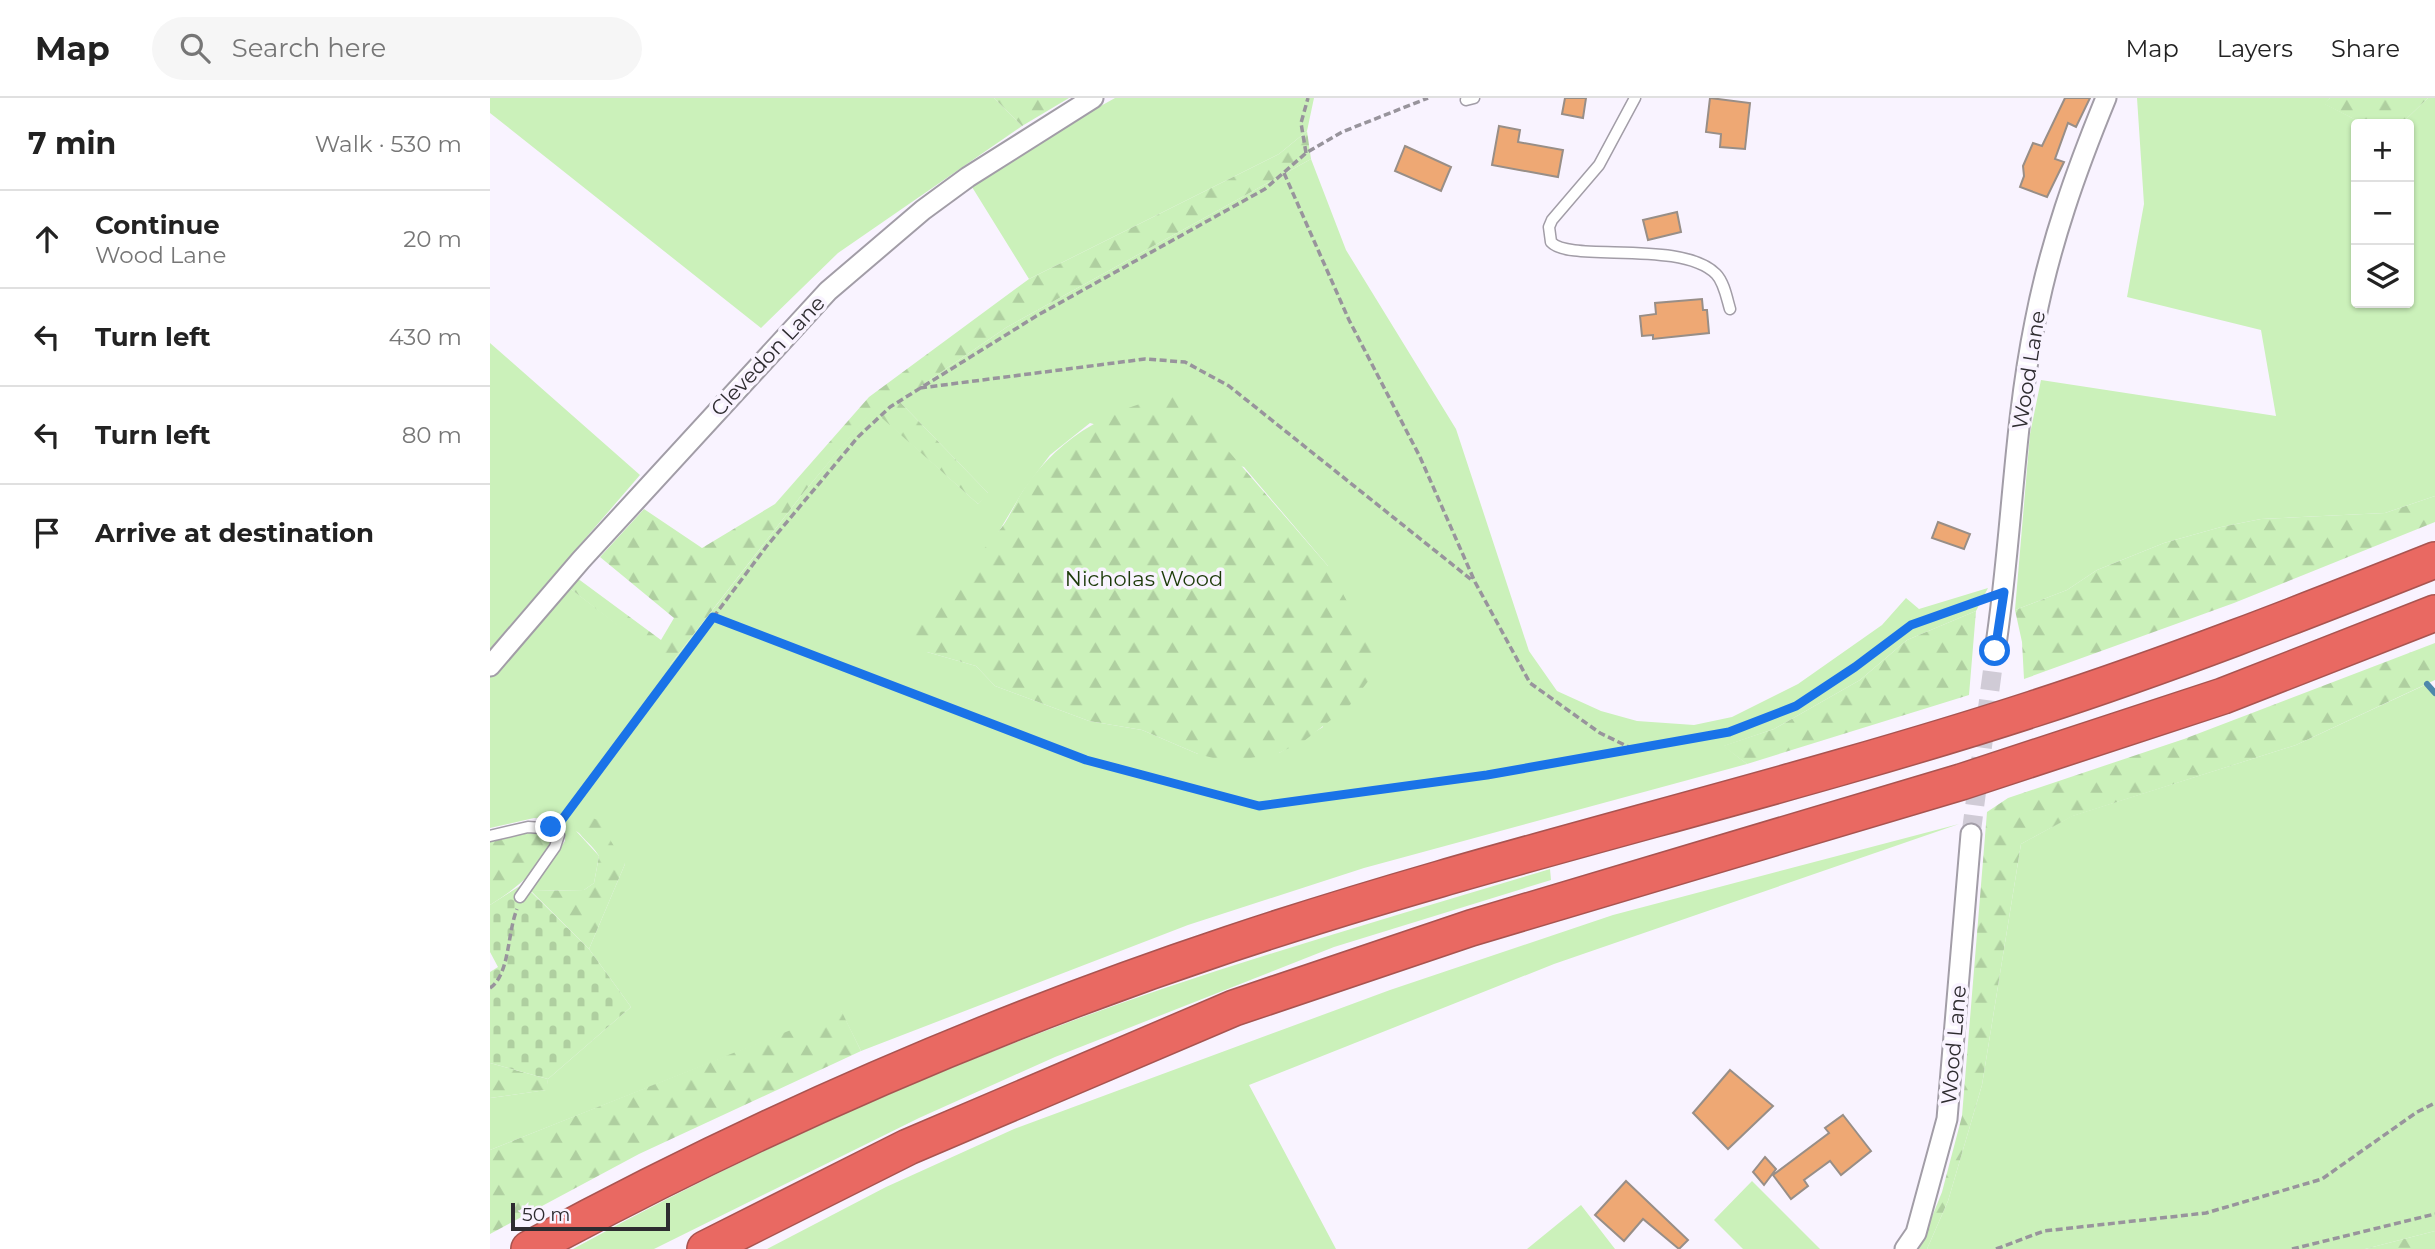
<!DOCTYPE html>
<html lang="en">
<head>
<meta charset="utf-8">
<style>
	:root { --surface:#fff; --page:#f6f6f6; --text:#222; --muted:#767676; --line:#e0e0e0 }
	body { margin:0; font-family:Montserrat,sans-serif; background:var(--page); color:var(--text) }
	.controls { position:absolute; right:21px; top:21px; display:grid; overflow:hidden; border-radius:7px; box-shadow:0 2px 5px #0004 }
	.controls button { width:63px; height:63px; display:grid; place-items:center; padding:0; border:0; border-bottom:2px solid var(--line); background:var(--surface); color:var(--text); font:35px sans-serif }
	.scale { position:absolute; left:21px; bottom:18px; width:159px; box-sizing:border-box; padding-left:7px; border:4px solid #2e2c30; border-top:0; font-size:19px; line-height:24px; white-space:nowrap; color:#2e2c30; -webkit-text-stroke:5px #f9f3ff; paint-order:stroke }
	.stop { position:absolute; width:21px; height:21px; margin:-16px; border:5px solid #1a73e8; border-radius:50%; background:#fff }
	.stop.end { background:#1a73e8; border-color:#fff; box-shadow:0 2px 7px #0008 }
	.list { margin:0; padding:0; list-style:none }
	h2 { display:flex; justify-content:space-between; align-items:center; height:91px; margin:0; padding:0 28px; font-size:30px }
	h2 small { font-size:23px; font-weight:400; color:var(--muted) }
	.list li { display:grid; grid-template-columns:46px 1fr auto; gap:21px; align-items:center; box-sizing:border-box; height:98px; padding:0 28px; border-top:2px solid var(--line) }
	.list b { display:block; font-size:26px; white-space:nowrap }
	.list p { margin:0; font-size:23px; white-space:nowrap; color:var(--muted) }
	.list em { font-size:23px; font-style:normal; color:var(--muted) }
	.icon { flex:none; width:38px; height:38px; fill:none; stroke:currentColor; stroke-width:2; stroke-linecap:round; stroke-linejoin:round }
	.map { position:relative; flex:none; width:1945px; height:1151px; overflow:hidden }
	header { display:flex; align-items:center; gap:42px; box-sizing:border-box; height:98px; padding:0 35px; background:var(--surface); border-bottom:2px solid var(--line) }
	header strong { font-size:33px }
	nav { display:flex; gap:38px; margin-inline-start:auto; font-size:24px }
	.search { width:490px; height:63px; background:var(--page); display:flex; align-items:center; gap:18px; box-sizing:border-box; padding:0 24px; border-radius:38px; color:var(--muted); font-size:26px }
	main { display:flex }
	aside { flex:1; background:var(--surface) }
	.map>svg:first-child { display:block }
</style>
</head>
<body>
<header>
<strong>Map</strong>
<div class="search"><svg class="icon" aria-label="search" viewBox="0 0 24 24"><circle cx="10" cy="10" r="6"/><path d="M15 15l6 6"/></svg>Search here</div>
<nav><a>Map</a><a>Layers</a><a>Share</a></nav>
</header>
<main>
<aside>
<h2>7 min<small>Walk · 530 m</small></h2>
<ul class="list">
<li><svg class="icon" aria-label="ahead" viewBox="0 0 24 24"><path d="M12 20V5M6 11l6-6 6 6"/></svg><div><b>Continue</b><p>Wood Lane</p></div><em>20 m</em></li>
<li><svg class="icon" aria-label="left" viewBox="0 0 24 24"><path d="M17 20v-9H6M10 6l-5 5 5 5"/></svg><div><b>Turn left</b></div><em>430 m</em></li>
<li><svg class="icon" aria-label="left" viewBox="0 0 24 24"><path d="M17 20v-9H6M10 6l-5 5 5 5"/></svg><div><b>Turn left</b></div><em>80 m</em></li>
<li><svg class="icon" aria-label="arrive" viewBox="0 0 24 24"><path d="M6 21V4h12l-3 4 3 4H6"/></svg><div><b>Arrive at destination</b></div></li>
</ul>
</aside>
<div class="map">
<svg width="1945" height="1151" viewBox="0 0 1945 1151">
	<defs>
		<pattern id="forest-firs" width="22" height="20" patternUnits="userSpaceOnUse" patternTransform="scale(1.75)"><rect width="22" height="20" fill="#cbf1ba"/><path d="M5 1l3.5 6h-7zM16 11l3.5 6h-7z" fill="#afcfa0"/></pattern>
		<pattern id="cemetery-stones" width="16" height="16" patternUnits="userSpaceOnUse" patternTransform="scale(1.75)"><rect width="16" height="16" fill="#cbf1ba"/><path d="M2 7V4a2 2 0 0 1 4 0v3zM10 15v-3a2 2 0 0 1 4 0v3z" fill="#afcfa0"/></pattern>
	</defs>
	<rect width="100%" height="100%" fill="#f9f3ff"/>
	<path fill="#cbf1ba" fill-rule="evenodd" d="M 0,0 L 504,0 L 532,28 L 348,155 L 271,230 L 0,15 Z
		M 625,0 L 824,0 L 817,33 L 789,56 L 539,181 L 482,89 L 534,51 Z
		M 1647,0 L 1840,0 L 1835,6 L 1874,26 L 1866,26 L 1866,205 L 1919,205 L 1919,26 L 1911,26 L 1938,0 L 1945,0 L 1945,398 L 1895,415 L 1771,421 L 1731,429 L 1674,445 L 1607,472 L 1577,492 L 1525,512 L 1540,336 L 1551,282 L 1786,318 L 1771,232 L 1637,199 L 1654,106 Z
		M 821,61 L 856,152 L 966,331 L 1039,553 L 1067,593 L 1111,613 L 1147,623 L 1204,627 L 1242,619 L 1308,586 L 1392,527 L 1416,500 L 1429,511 L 1498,490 L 1486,513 L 1417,542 L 1370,582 L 1284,631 L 1234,648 L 1257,666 L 874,770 L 698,827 L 371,953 L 351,913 L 0,1052 L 0,1000 L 56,992 L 58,981 L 141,909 L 99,851 L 135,766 L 86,733 L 109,758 L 104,785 L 94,792 L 41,793 L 75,743 L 75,734 L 62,721 L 44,720 L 0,730 L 0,574 L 77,488 L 180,567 L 314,394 L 383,311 L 488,406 L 498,395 L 409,303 L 517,229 ZM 600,325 L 754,369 L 838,468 L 833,629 L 789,655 L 708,656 L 652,632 L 599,623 L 505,588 L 486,568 L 437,554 L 533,393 L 560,357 Z
		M 0,245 L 150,377 L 0,551 Z
		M 1937,586 L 1945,595 L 1945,1133 L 1875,1151 L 1437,1151 L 1458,1103 L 1492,987 L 1531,746 L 1582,718 L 1806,647 Z
		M 1469,726 L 1064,866 L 759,987 L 846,1151 L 277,1151 L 396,1089 L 524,1031 L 900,892 L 1123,817 Z
		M 1060,771 L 1061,782 L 844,849 L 565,959 L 429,1020 L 164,1151 L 83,1151 C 270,1048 469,960 672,891 C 800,848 930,810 1060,771 Z
		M 1262,1083 L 1330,1151 L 1253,1151 L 1224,1122 Z
		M 1091,1107 L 1125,1151 L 1037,1151 Z"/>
	<path fill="url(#forest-firs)" d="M 504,0 L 579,0 L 532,28 Z
		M 1840,0 L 1938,0 L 1911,26 L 1874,26 L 1834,6 Z
		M 817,33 L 821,61 L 517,229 L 409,303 L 499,396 L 488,406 L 383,312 L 314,394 L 179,568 L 77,488 L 87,480 L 171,542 L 184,520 L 110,459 L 154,411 L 212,450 L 285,406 L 379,299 L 539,181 L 789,56 Z
		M 689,296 L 838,468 L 887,559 L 879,582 L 860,607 L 814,643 L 789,655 L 738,664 L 708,656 L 652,632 L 599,623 L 505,588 L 486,568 L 437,554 L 419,533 C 450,498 484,465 512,429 C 521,417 526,403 534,391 C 573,335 623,309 689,296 Z
		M 1945,398 L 1945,424 L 1744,505 L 1534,581 L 1532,544 L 1525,512 L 1577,492 L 1607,472 L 1674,445 L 1731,429 L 1771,421 L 1895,415 Z
		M 1486,513 L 1479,597 L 1257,666 L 1233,648 L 1284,631 L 1370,582 L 1417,542 Z
		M 1945,545 L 1945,582 L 1806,647 L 1583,718 L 1531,746 L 1492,987 L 1458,1103 L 1437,1151 L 1429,1151 L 1452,1094 L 1472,1018 L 1497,714 L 1518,700 L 1694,641 Z
		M 94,717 L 108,722 L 135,766 L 99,851 L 41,793 L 94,792 L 104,785 L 109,758 C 100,742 83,738 86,718 Z
		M 49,733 L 58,735 L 61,741 C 52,772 25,791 0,807 L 0,743 Z
		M 351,912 L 371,953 L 149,1056 L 0,1136 L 0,1052 Z
		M 0,965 L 58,981 L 57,992 L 0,1000 Z
		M 1945,1133 L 1945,1151 L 1875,1151 Z"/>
	<path fill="url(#cemetery-stones)" d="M 33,786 L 99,851 L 141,909 L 58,981 L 0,965 L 0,874 L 8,869 L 0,854 L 0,807 Z"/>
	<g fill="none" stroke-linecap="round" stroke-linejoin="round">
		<path stroke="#4e88ab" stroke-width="6" d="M 1937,586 L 1945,595"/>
	</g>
	<path fill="#eea874" stroke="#988e87" stroke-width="2" d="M 1075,0 L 1096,0 L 1093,20 L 1072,16 Z
		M 1220,0 L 1260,5 L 1255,51 L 1230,49 L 1231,36 L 1216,34 Z
		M 1575,0 L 1600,0 L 1586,29 L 1578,25 L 1565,61 L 1574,64 L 1557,99 L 1530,89 L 1534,78 L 1533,68 L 1543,45 L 1552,48 Z
		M 1009,28 L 1030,32 L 1028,44 L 1073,52 L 1068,79 L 1002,67 Z
		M 915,48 L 961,69 L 951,93 L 905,73 Z
		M 1187,114 L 1191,134 L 1158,142 L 1153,122 Z
		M 1212,201 L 1213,212 L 1217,212 L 1219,235 L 1163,241 L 1163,237 L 1152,238 L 1150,218 L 1166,216 L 1165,205 Z
		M 1448,424 L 1480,436 L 1474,451 L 1442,440 Z
		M 1240,972 L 1283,1008 L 1238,1051 L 1203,1015 Z
		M 1353,1017 L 1381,1053 L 1351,1077 L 1340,1063 L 1314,1082 L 1318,1088 L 1301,1101 L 1283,1077 L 1339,1035 L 1335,1030 Z
		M 1275,1059 L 1286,1071 L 1274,1087 L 1263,1074 Z
		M 1136,1083 L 1198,1142 L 1189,1151 L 1153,1121 L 1134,1143 L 1105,1117 Z"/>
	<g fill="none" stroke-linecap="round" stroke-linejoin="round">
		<path stroke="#d0cbd6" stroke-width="19" stroke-dasharray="19 10" stroke-linecap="butt" d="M 1481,736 L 1505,553"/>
		<defs>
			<path id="lane" d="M 1145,0 L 1109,67 L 1062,122 L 1059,129 L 1061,144 C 1079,165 1191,141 1226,176 C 1234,184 1237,201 1240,211
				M 976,2 L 984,0
				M 0,738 L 38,729 L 65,731 L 69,737 L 65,749 L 30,799"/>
			<path id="street" d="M 1505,553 C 1522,443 1523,332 1545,224 C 1560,146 1586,73 1616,0
				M 0,568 L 91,462 L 338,193 L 433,112 L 478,79 L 603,0
				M 1415,1151 L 1426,1135 L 1457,1021 L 1481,736"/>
			<path id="highway" d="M 39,1151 C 264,1029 497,927 740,846 C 1005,757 1278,697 1543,611 C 1679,567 1812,515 1945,462
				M 215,1151 L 418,1049 L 744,910 L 981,830 L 1471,684 L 1733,598 L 1945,515"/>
		</defs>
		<use href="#lane" stroke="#a29da7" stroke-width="13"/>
		<use href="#street" stroke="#a29da7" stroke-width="23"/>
		<use href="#highway" stroke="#a85450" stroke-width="38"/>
		<path stroke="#98949c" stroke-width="3.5" stroke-dasharray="7 3.5" stroke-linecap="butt" d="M 816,55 L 811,25 L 818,0
			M 794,75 L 859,222 L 930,359 L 985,484 L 1040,585 L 1110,635 L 1145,652
			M 430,290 L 655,261 L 695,264 L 739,288 L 983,483
			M 223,519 L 596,662 L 769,708 L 997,677 L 1239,634 L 1306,608 L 1365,569 L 1421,527 L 1494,500
			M 72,721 L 276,449 L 368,339 L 400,309 L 548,217 L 775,91 L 816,55 L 852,34 L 938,0
			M 0,890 C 20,876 17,836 27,811
			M 1506,1151 L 1554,1133 L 1716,1115 L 1832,1081 L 1927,1014 L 1945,1005
			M 1802,1151 L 1945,1116"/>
		<use href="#lane" stroke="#fff" stroke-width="10"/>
		<use href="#street" stroke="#fff" stroke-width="19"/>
		<use href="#highway" stroke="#e96962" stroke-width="35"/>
	</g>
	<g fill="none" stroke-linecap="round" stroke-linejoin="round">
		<path stroke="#1a73e8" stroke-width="9" d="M 61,729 L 65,731 L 223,519 L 596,662 L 769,708 L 997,677 L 1239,634 L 1306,608 L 1365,569 L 1421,527 L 1514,494 L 1505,553"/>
	</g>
	<g text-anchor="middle" stroke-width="7" stroke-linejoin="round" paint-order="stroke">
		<g font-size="21" fill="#2e2c30" stroke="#f9f3ff">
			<text transform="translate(278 258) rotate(-47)" y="7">Clevedon Lane</text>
			<text transform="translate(1539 272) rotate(-81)" y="7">Wood Lane</text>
			<text transform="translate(1464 947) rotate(-85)" y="7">Wood Lane</text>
		</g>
		<g font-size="21" fill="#1c3a09" stroke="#f9f3ff">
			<text x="654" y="488">Nicholas Wood</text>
		</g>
	</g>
</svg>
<div class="controls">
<button>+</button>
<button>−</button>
<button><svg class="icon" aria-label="layers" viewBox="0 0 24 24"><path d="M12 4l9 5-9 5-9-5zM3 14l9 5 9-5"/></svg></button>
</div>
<div class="scale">50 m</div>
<div class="stop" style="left:1505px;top:553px"></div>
<div class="stop end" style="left:61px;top:729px"></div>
</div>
</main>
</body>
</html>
